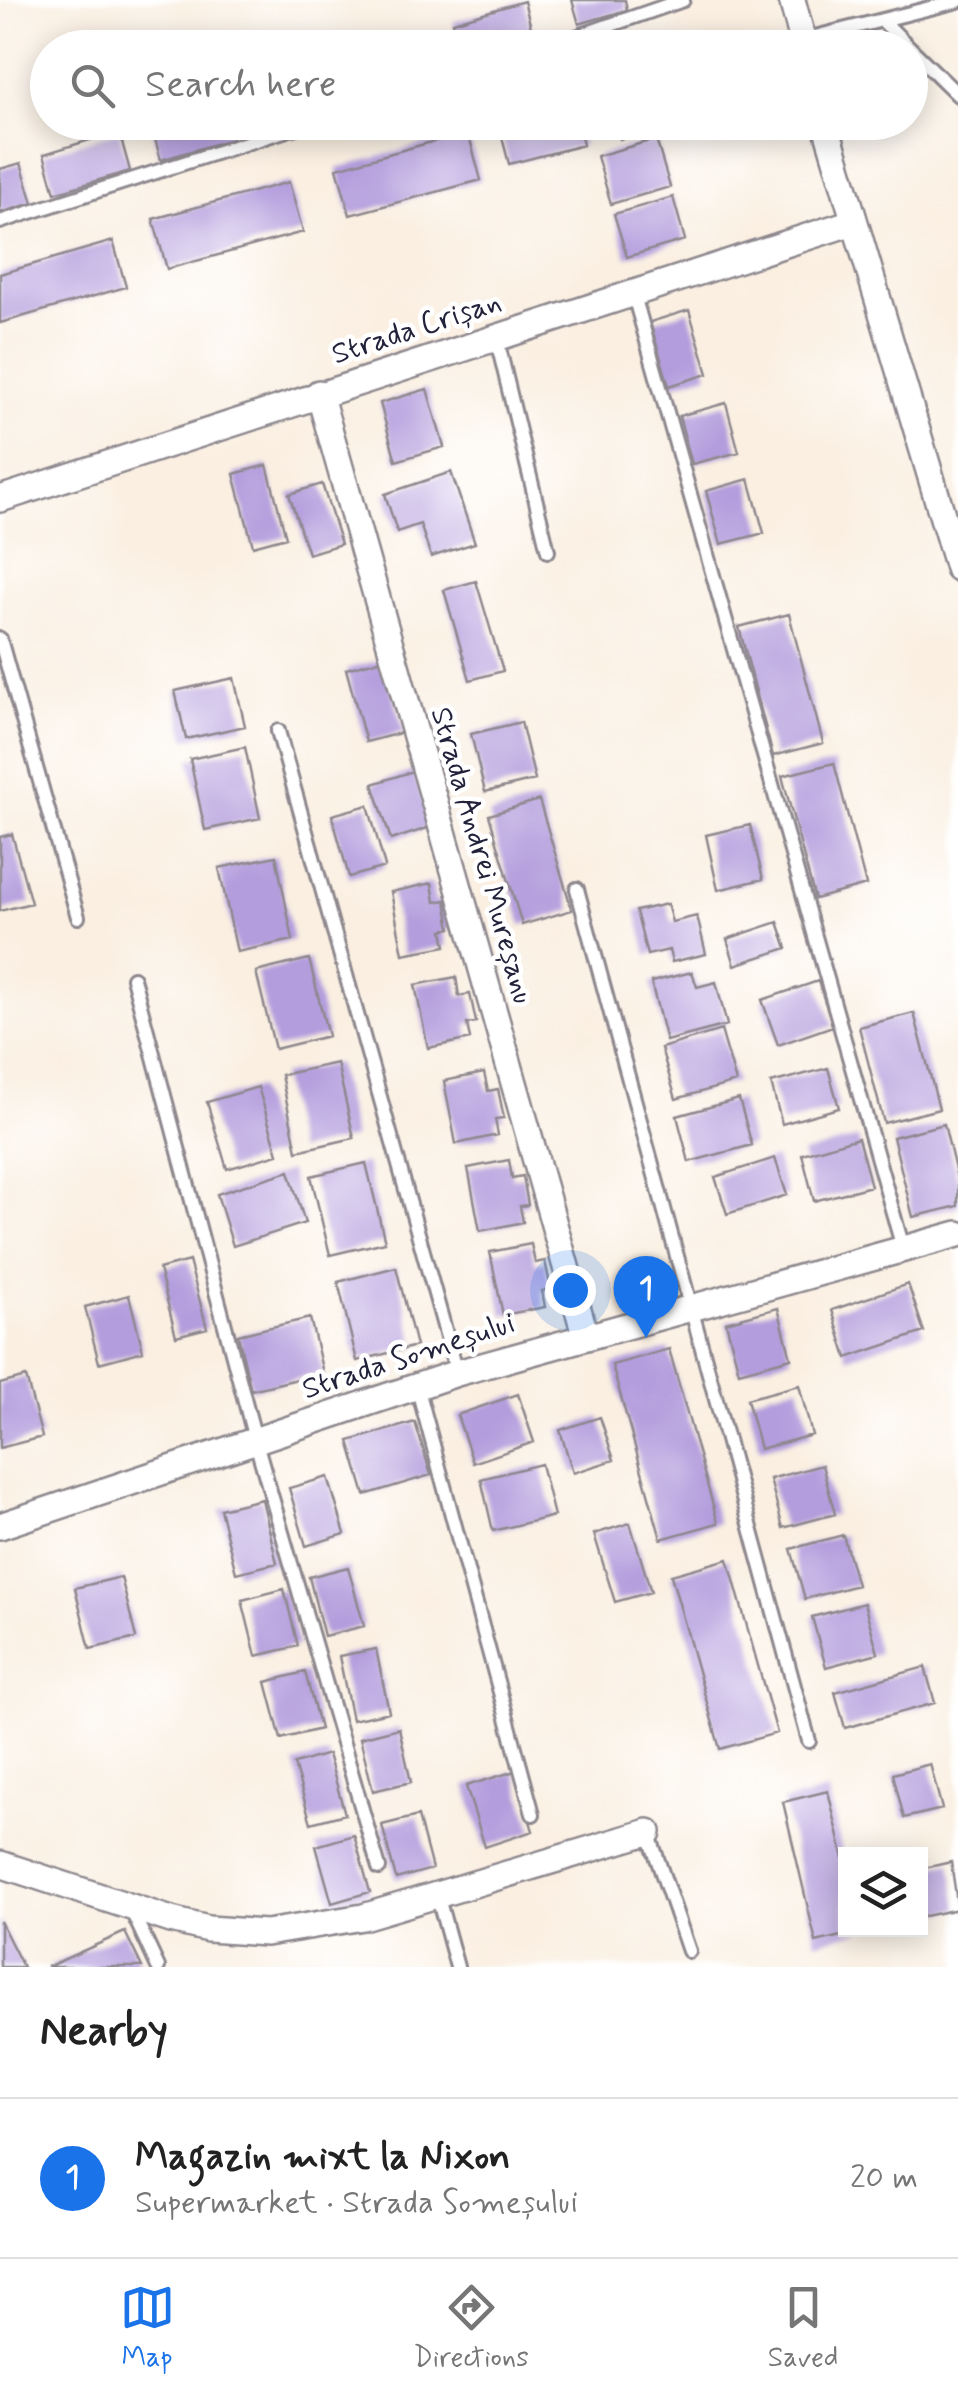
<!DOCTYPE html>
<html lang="en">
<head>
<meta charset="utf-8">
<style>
	:root { --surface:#fff; --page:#f2f2f2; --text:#222; --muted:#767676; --line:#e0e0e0; --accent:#1a73e8 }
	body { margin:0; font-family:Mynerve,sans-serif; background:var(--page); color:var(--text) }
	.controls { position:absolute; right:30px; bottom:30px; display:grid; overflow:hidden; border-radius:0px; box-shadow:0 5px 25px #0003 }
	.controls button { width:90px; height:90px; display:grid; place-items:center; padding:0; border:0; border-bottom:2px solid var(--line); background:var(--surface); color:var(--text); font:50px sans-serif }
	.you { position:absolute; left:570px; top:1290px; width:35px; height:35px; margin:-25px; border:8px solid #fff; border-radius:50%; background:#1a73e8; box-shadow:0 0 0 15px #1a73e833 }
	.badge { display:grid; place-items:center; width:65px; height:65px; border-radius:50%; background:var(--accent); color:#fff; font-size:32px; font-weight:700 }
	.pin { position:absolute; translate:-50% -82px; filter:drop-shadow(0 2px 5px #0008) }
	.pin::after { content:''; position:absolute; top:52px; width:35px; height:30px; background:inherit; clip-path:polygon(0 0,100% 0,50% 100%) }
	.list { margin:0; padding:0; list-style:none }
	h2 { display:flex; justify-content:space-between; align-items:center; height:130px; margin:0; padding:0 40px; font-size:42px }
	h2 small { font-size:32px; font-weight:400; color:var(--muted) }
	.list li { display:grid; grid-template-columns:65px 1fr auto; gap:30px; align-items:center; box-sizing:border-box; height:160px; padding:0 40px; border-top:2px solid var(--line) }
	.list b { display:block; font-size:38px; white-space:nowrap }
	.list p { margin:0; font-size:32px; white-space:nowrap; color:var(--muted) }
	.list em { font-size:32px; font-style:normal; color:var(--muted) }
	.icon { flex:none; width:55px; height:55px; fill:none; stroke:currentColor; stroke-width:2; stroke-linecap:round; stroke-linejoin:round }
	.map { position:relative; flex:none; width:958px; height:1967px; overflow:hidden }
	.search { position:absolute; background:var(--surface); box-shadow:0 5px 25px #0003; left:30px; right:30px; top:30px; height:110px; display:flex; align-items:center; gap:25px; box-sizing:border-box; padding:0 35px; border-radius:55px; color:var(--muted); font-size:38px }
	.sheet { height:290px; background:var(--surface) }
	nav { display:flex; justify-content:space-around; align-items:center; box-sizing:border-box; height:140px; border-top:2px solid var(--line); background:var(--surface); font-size:28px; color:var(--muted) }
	nav a { display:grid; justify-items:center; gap:5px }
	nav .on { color:var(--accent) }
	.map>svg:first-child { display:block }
</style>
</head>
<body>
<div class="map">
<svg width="958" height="1967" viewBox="0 0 958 1967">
	<rect width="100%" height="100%" fill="#fff"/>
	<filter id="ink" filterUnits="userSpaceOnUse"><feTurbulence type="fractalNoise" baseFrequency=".01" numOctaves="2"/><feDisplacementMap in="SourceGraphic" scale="20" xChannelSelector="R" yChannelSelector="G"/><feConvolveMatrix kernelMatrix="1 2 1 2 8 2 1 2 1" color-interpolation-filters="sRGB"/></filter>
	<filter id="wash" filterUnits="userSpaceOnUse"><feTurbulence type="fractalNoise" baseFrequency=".0048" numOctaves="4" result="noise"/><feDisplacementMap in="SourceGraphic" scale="40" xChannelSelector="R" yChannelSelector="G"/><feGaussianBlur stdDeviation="2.25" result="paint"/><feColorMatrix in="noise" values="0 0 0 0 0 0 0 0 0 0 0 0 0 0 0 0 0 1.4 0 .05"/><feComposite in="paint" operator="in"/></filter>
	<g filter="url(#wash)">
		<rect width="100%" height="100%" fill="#faefe1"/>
		<g id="blocks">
			<path fill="#b49ddd" d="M 572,0 L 625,0 L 627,10 L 579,24 Z
				M 524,1 L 534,39 L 506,48 L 460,48 L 453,22 Z
				M 420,35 L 424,48 L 381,48 L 381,46 Z
				M 150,122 L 227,122 L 232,139 L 161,160 Z
				M 498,122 L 578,122 L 583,145 L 509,164 Z
				M 615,122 L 659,122 L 661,126 L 620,139 Z
				M 119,131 L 130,171 L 55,193 L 44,154 Z
				M 468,132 L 481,180 L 350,215 L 337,168 Z
				M 656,139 L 670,187 L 611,204 L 597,156 Z
				M 21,163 L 33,203 L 0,213 L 0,169 Z
				M 289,182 L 303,232 L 167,269 L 153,219 Z
				M 673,197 L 685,240 L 627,257 L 614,214 Z
				M 113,241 L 126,287 L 0,323 L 0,274 Z
				M 689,310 L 708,374 L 669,386 L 650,322 Z
				M 427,389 L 444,447 L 396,461 L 380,403 Z
				M 726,403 L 739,452 L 692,464 L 679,416 Z
				M 267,465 L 286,537 L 253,546 L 234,474 Z
				M 451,472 L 475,543 L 431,557 L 420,524 L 397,532 L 385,494 Z
				M 749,479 L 764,533 L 721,544 L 706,491 Z
				M 322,484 L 341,544 L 308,554 L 289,494 Z
				M 476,581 L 503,671 L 470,680 L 444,590 Z
				M 789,614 L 823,743 L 773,756 L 739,627 Z
				M 383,659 L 404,732 L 366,742 L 346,669 Z
				M 234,678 L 245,726 L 186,739 L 175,691 Z
				M 521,722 L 535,780 L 485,792 L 471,734 Z
				M 245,747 L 260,818 L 205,830 L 190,759 Z
				M 834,763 L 866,885 L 815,899 L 782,776 Z
				M 413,771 L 431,827 L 391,840 L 373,784 Z
				M 539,800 L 572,910 L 522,925 L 489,815 Z
				M 368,805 L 385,867 L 349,877 L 332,815 Z
				M 750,825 L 763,879 L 718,890 L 706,835 Z
				M 12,834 L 31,903 L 0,911 L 0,837 Z
				M 276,856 L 293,940 L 237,952 L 219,868 Z
				M 432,883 L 435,902 L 446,900 L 451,928 L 443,930 L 446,946 L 403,954 L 391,892 Z
				M 667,904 L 672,922 L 697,916 L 706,954 L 672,962 L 669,950 L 647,955 L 636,911 Z
				M 778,922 L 787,948 L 735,965 L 727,939 Z
				M 309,959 L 328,1036 L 275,1049 L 256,972 Z
				M 692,972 L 697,987 L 716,982 L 727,1025 L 666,1041 L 651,982 Z
				M 456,977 L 459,996 L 470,994 L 476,1022 L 467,1024 L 470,1039 L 428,1048 L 415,985 Z
				M 818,981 L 833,1026 L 778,1045 L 762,1000 Z
				M 914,1013 L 939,1109 L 884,1123 L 859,1027 Z
				M 721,1030 L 736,1082 L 676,1099 L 661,1048 Z
				M 337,1063 L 354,1138 L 297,1151 L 281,1075 Z
				M 828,1068 L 839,1108 L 782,1124 L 771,1083 Z
				M 484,1073 L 488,1091 L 498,1089 L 504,1118 L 495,1119 L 498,1135 L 456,1144 L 444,1081 Z
				M 258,1087 L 278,1154 L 227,1169 L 207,1102 Z
				M 739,1099 L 752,1145 L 689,1162 L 677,1116 Z
				M 944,1124 L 958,1182 L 958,1206 L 913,1217 L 893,1137 Z
				M 858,1138 L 871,1186 L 814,1201 L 802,1154 Z
				M 775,1158 L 787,1195 L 727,1214 L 715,1177 Z
				M 509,1160 L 512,1178 L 523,1176 L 528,1205 L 520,1206 L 523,1222 L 480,1231 L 468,1168 Z
				M 366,1163 L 385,1242 L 330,1255 L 311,1176 Z
				M 289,1171 L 305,1223 L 233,1246 L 217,1194 Z
				M 531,1244 L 535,1263 L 545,1261 L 551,1289 L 542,1291 L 545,1307 L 503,1315 L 490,1252 Z
				M 189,1261 L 207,1328 L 176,1336 L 159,1269 Z
				M 396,1267 L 416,1346 L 357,1361 L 338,1282 Z
				M 908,1284 L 924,1332 L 847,1358 L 832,1310 Z
				M 129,1295 L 143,1351 L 99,1363 L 85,1307 Z
				M 778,1308 L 791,1358 L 739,1372 L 726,1322 Z
				M 310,1318 L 323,1373 L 251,1390 L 238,1335 Z
				M 669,1349 L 718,1523 L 661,1539 L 612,1365 Z
				M 26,1377 L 42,1437 L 0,1448 L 0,1384 Z
				M 799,1385 L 812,1435 L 760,1449 L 747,1399 Z
				M 518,1394 L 534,1442 L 473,1463 L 457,1415 Z
				M 600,1417 L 614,1460 L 573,1473 L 560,1430 Z
				M 415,1422 L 431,1475 L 365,1495 L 349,1441 Z
				M 541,1464 L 554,1516 L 493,1531 L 481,1479 Z
				M 822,1465 L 835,1514 L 783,1528 L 770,1479 Z
				M 328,1477 L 345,1534 L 306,1546 L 289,1488 Z
				M 262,1499 L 277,1563 L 236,1573 L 220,1509 Z
				M 630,1523 L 651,1592 L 615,1602 L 594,1534 Z
				M 843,1535 L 857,1585 L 805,1599 L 791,1549 Z
				M 728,1559 L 777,1733 L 720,1749 L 671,1575 Z
				M 348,1567 L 364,1626 L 324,1636 L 309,1577 Z
				M 121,1577 L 136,1638 L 90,1649 L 75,1588 Z
				M 284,1589 L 298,1646 L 256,1656 L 242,1600 Z
				M 864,1603 L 878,1653 L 826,1667 L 812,1617 Z
				M 376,1649 L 389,1712 L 352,1720 L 339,1656 Z
				M 925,1667 L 935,1703 L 845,1728 L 835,1692 Z
				M 305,1672 L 320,1729 L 281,1739 L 266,1682 Z
				M 399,1728 L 411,1782 L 373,1791 L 360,1738 Z
				M 328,1754 L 345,1814 L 311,1823 L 294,1764 Z
				M 930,1764 L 942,1809 L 904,1818 L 893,1774 Z
				M 515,1771 L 533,1831 L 485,1847 L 466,1786 Z
				M 828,1791 L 846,1867 L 846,1930 L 862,1931 L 816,1942 L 783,1802 Z
				M 418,1816 L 432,1869 L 396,1879 L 382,1825 Z
				M 354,1835 L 370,1892 L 332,1903 L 316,1846 Z
				M 951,1862 L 958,1909 L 920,1917 L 920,1869 Z
				M 0,1921 L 23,1967 L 0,1967 Z
				M 125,1932 L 142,1967 L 47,1967 Z"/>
		</g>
	</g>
	<g filter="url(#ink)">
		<use href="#blocks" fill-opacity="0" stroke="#8e888e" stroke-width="2.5"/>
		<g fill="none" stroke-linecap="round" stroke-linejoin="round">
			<defs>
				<path id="service" d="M 882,20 L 910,48
					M 803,40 L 958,1
					M 544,48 L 683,0
					M 910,48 L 958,95
					M 0,222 L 312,122
					M 633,292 L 903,1248
					M 496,336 L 548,551
					M 0,639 L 78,917
					M 278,731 L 457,1373
					M 577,889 L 809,1741
					M 133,978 L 255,1439 L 379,1868
					M 417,1386 L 533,1814
					M 648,1832 L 689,1951
					M 437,1894 L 457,1967
					M 131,1909 L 158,1967"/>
				<path id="minor" d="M 792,0 L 805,48
					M 825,122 L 958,568
					M 319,393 L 585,1334
					M 0,499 L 853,222
					M 0,1526 L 457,1373 L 958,1234
					M 0,1864 L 171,1920 L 208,1929 L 266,1933 L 363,1917 L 648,1832"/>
			</defs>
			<use href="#service" stroke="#8e888e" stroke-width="18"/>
			<use href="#minor" stroke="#8e888e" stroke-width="30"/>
			<use href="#service" stroke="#fff" stroke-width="12"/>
			<use href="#minor" stroke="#fff" stroke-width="25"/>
		</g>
	</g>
	<g text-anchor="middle" stroke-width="9" stroke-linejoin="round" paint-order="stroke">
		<g font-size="30" fill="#22223b" stroke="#fff">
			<text transform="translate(416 327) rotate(-18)" y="10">Strada Crișan</text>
			<text transform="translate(483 855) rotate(74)" y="10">Strada Andrei Mureșanu</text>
			<text transform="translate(408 1355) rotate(-18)" y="10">Strada Someșului</text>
		</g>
	</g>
</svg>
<div class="controls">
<button><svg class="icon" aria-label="layers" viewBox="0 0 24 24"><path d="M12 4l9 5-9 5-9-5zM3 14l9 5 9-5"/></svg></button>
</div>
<div class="you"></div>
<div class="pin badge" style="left:646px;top:1338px">1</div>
<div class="search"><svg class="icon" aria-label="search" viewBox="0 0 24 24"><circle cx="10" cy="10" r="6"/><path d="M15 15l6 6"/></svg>Search here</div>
</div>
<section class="sheet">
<h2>Nearby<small></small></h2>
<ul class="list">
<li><span class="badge">1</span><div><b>Magazin mixt la Nixon</b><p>Supermarket · Strada Someșului</p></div><em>20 m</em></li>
</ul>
</section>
<nav>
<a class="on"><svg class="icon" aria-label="map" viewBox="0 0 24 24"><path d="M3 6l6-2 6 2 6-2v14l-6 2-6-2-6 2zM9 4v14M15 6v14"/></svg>Map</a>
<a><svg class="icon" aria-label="directions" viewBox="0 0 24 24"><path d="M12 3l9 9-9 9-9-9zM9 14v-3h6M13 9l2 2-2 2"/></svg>Directions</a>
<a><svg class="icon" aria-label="saved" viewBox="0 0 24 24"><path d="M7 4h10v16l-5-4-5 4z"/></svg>Saved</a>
</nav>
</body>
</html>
